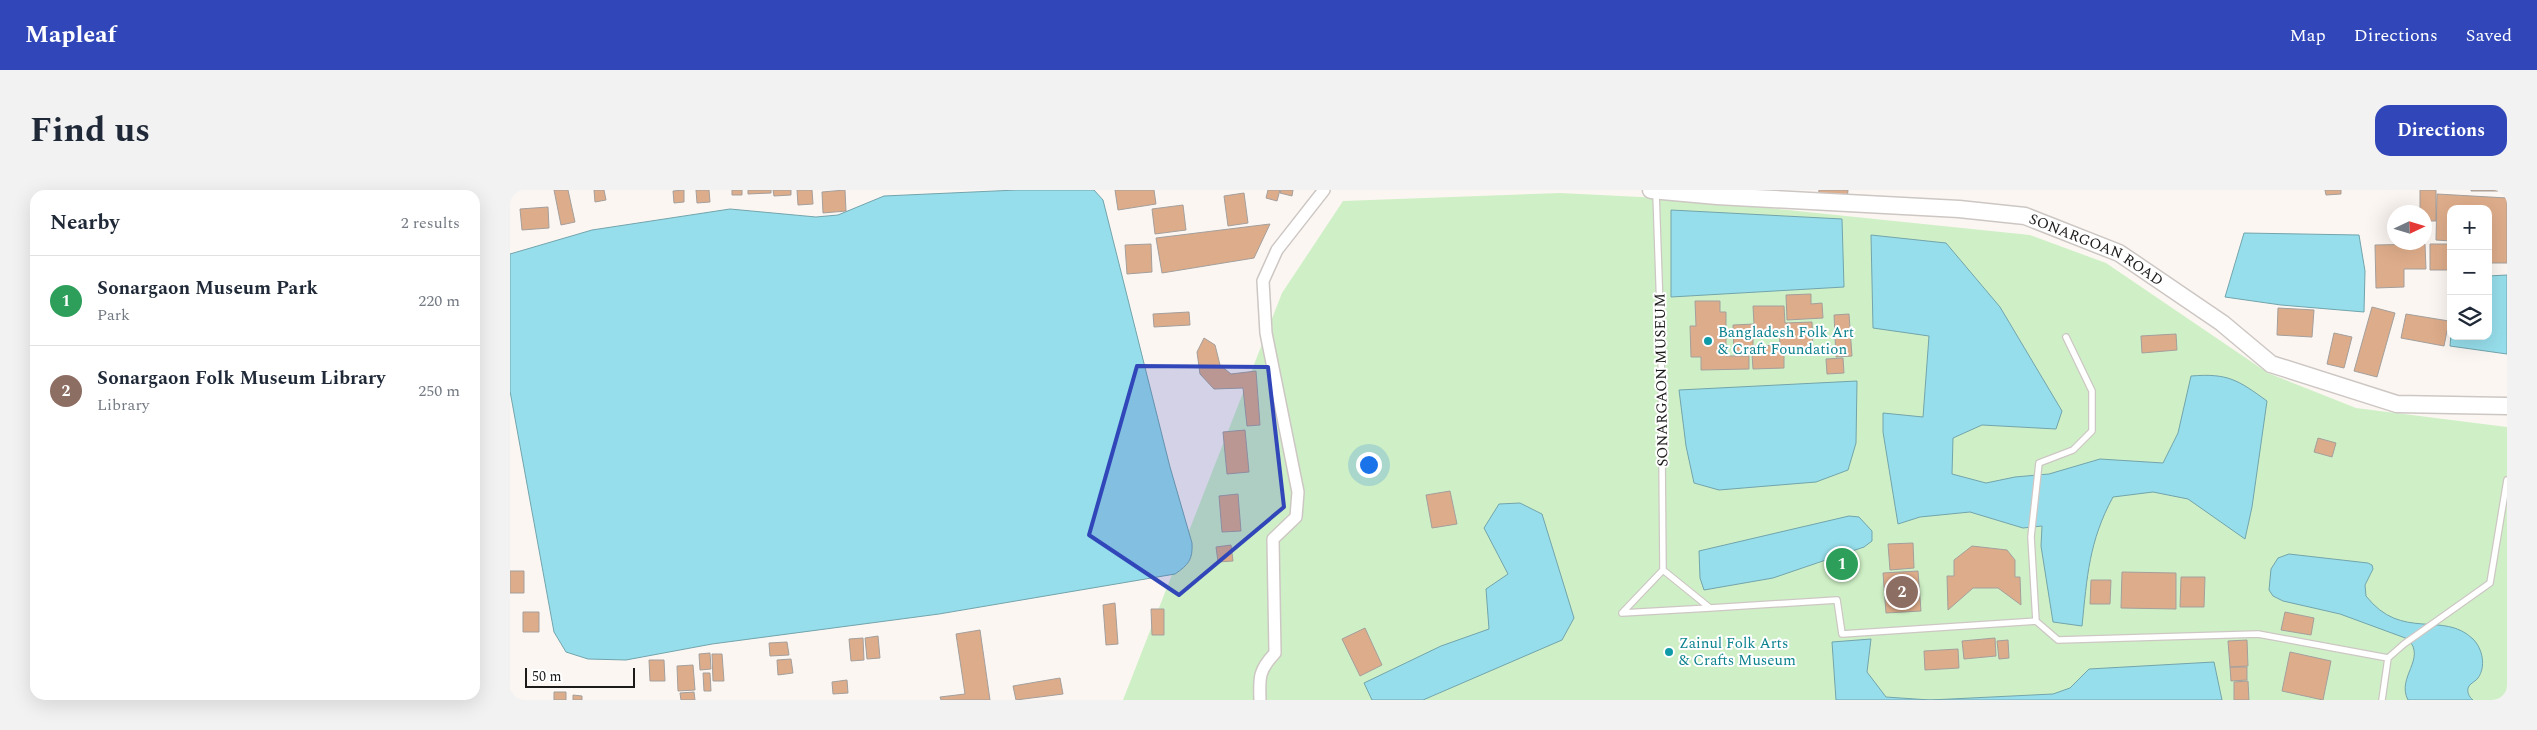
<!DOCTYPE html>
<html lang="en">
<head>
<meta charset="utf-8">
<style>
	:root { --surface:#fff; --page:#f2f2f3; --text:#1f2937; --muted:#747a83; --line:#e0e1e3; --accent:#3147b9 }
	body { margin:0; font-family:Spectral,serif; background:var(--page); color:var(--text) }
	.controls { position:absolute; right:15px; top:15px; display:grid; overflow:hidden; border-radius:10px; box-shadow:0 5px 20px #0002 }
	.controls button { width:45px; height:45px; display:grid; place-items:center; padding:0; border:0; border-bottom:1px solid var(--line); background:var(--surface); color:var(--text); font:25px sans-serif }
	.compass { position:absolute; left:1877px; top:15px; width:45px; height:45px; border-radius:50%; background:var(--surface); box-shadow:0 5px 20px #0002; rotate:86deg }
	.scale { position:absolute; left:15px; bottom:12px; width:110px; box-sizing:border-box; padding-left:5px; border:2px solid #1d1b1a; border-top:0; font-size:14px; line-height:18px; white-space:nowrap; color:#1d1b1a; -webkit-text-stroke:4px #fff; paint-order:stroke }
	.you { position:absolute; left:858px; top:274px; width:18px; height:18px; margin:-12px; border:4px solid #fff; border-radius:50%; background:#1a73e8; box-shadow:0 0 0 8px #1a73e833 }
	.badge { display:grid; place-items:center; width:32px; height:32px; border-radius:50%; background:var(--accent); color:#fff; font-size:16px; font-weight:700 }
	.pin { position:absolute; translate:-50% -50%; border:2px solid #fff; box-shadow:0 1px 5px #0006 }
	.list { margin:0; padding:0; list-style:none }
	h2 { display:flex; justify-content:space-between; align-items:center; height:65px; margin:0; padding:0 20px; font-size:21px }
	h2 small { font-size:16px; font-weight:400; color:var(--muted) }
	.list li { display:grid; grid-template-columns:32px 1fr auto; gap:15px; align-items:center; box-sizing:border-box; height:90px; padding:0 20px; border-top:1px solid var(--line) }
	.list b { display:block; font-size:19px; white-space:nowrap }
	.list p { margin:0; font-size:16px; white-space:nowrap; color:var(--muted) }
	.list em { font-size:16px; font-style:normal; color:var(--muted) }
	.icon { flex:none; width:28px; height:28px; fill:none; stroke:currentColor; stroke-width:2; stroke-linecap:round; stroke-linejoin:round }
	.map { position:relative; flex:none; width:1997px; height:510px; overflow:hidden; border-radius:15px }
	header { display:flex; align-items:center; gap:30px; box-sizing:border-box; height:70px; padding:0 25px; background:var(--accent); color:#fff }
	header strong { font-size:24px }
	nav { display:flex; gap:28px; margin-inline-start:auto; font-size:18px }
	.intro { display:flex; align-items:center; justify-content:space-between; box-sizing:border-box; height:120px; padding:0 30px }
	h1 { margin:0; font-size:35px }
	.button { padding:12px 22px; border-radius:15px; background:var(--accent); color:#fff; font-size:18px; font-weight:700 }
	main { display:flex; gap:30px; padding:0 30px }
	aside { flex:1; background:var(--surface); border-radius:15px; box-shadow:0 5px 20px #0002 }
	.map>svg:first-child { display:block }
</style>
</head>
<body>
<header>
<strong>Mapleaf</strong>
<nav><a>Map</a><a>Directions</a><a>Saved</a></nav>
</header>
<div class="intro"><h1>Find us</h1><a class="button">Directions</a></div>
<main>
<aside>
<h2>Nearby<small>2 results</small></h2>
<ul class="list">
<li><span class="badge" style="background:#2e9e5b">1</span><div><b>Sonargaon Museum Park</b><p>Park</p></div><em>220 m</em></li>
<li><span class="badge" style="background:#8d6e63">2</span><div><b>Sonargaon Folk Museum Library</b><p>Library</p></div><em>250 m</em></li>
</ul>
</aside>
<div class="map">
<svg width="1997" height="510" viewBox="0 0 1997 510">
	<rect width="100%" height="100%" fill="#fcf6f2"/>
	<path fill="#cff0c6" d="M 1050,3 L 1171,9 L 1520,45 L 1596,73 L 1758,183 L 1846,218 L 1997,237 L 1997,510 L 613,510 L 772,103 L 833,11 Z"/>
	<path fill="#96deeb" stroke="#72a4ac" d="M 507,0 L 584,0 L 593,10 L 660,277 L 682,353 C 683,370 678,375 665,384 L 429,424 L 202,454 L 116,470 L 78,469 L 56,462 L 44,442 L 0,201 L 0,64 L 82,40 L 220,19 L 306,27 L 328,25 L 374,6 Z
		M 1161,20 L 1332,29 L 1334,97 L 1161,107 Z
		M 1734,43 L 1849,45 L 1855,81 L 1854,122 L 1771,115 L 1715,107 Z
		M 1361,45 L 1436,53 L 1490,117 L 1552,221 L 1546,239 L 1472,235 L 1443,248 L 1442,284 L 1476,293 L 1505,287 L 1539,284 L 1590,269 L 1653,273 L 1668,243 L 1681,186 C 1718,183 1728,190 1757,211 L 1742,317 L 1735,349 L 1678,309 L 1643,302 L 1603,307 C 1579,351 1577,387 1572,436 L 1543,432 L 1531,356 L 1532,336 L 1513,338 L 1460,322 L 1410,327 L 1388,334 L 1373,242 L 1373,223 L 1413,227 L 1419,146 L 1363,138 Z
		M 1997,85 L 1997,164 L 1940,156 L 1941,144 L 1941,146 L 1978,146 L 1978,86 Z
		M 1347,191 L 1346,253 L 1338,280 L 1306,292 L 1209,300 L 1184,293 L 1176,256 L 1169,200 Z
		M 1010,313 L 1032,324 L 1064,428 L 1052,450 L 913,510 L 862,510 L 854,493 L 931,456 L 979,439 L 976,399 L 998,384 L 974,338 L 989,314 Z
		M 1339,326 L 1349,327 L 1362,341 L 1362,351 L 1354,357 L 1263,388 L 1194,400 L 1190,388 L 1189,361 Z
		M 1779,364 L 1858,373 L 1862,375 L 1863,379 L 1855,395 L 1856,406 C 1892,452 1933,420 1963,449 C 1973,459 1976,477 1968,488 C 1966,491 1961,493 1959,496 C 1956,501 1959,507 1963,510 L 1898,510 C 1886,487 1917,469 1898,449 L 1830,424 L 1773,411 L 1763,406 L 1759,400 L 1761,379 L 1768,368 Z
		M 1361,449 L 1357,482 L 1376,507 L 1420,510 L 1543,504 L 1560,498 L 1579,479 L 1704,472 L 1712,510 L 1326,510 L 1322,452 Z"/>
	<path fill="#ddac8a" stroke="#a49f9c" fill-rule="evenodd" d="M 44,0 L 58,0 L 65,32 L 51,35 Z
		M 84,0 L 94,0 L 96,10 L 85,12 Z
		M 174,0 L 174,12 L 164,13 L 163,1 Z
		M 186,0 L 199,0 L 200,12 L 187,13 Z
		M 222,0 L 232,0 L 232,5 L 222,5 Z
		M 238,0 L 261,0 L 261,3 L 238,4 Z
		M 263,0 L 281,0 L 281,5 L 264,6 Z
		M 287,0 L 302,0 L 303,14 L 288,15 Z
		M 335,0 L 336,21 L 313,23 L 312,2 Z
		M 605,0 L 644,0 L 646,14 L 608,20 Z
		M 758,0 L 770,0 L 767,11 L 756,8 Z
		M 771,0 L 783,0 L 782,6 L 770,3 Z
		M 1309,0 L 1338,0 L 1337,10 L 1308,9 Z
		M 1815,0 L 1831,0 L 1831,4 L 1816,5 Z
		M 1910,0 L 1926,0 L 1926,31 L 1914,31 L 1914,22 L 1910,22 Z
		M 1961,0 L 1988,0 L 1988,1 L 1961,1 Z
		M 734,3 L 738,33 L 718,36 L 714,6 Z
		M 1927,4 L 1997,8 L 1997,73 L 1978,73 L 1978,19 L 1941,19 L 1941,51 L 1926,50 Z
		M 673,15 L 676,40 L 645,44 L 642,19 Z
		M 38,17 L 39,38 L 12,40 L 10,19 Z
		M 760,34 L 744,68 L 652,83 L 646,48 Z
		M 641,54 L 642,82 L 617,84 L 615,55 Z
		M 1915,54 L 1916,79 L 1894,79 L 1894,97 L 1866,98 L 1865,55 Z
		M 1920,54 L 1941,54 L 1941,80 L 1920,80 Z
		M 1301,104 L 1301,114 L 1312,113 L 1313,128 L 1277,130 L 1276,105 Z
		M 1185,111 L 1210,111 L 1210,122 L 1216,122 L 1216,166 L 1239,166 L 1239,179 L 1191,180 L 1191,167 L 1181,167 L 1180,136 L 1186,136 Z
		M 1243,116 L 1274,116 L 1275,133 L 1302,132 L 1303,162 L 1274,163 L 1274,178 L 1243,179 L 1242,164 L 1224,165 L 1223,135 L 1244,134 ZM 1269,141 L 1270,155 L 1243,156 L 1243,142 Z
		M 1862,117 L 1885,123 L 1867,187 L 1844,181 Z
		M 1768,118 L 1804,120 L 1802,147 L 1767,145 Z
		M 679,122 L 680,135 L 644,137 L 643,124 Z
		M 1339,124 L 1342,166 L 1326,167 L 1324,125 Z
		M 1896,124 L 1939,131 L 1934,156 L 1891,148 Z
		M 1824,143 L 1842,147 L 1834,178 L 1817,174 Z
		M 1666,144 L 1667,160 L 1632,163 L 1631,146 Z
		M 694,148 L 705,155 L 710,175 L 721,184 L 746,181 L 750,235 L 737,236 L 733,198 L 704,199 L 690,184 L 687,162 Z
		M 1333,168 L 1334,183 L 1317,184 L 1316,169 Z
		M 735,240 L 739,282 L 717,284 L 713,242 Z
		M 1808,248 L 1826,253 L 1822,267 L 1804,262 Z
		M 940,301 L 947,334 L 922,338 L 916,305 Z
		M 728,304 L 731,341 L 712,342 L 709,306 Z
		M 1403,353 L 1404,378 L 1380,380 L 1378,354 Z
		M 721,355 L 723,371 L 708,372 L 706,357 Z
		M 1462,356 L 1497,360 L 1505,370 L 1505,387 L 1510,387 L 1511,415 L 1488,398 L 1463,398 L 1438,420 L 1437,386 L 1444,386 L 1444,370 Z
		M 0,381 L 14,381 L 14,403 L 0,403 Z
		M 1408,381 L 1411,421 L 1376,423 L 1373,383 Z
		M 1612,382 L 1666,383 L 1666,419 L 1611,418 Z
		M 1671,387 L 1695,387 L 1694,417 L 1670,417 Z
		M 1581,390 L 1601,390 L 1600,414 L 1580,414 Z
		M 605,413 L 608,454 L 596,455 L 593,415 Z
		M 641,419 L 654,419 L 654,445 L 642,445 Z
		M 13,422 L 29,422 L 29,442 L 13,442 Z
		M 1775,422 L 1804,428 L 1801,445 L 1771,440 Z
		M 855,438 L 872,475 L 850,486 L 832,449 Z
		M 470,440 L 480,510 L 431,510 L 430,507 L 455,504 L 446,444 Z
		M 368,446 L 370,468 L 357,469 L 355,448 Z
		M 353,448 L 354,470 L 341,471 L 339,449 Z
		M 1485,448 L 1486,466 L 1454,469 L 1452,451 Z
		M 1498,450 L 1499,468 L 1489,469 L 1487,451 Z
		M 1737,450 L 1738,476 L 1720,477 L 1718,451 Z
		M 277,452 L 279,465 L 260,466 L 259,453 Z
		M 1448,459 L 1449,478 L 1415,480 L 1414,461 Z
		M 1780,462 L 1821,471 L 1813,510 L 1772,501 Z
		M 200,463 L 201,479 L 190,480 L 189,464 Z
		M 202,464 L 212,464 L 214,491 L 203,491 Z
		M 281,469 L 283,483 L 268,485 L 267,470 Z
		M 139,470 L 154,470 L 155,491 L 140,491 Z
		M 183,475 L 185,500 L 168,501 L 167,476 Z
		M 1720,477 L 1737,477 L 1737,490 L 1721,491 Z
		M 193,483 L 200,483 L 201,501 L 194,501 Z
		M 550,488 L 553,504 L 506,510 L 503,496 Z
		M 337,490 L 338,503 L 323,504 L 322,492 Z
		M 1738,491 L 1739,510 L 1724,510 L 1724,492 Z
		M 44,502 L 56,502 L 56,510 L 44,510 Z
		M 184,502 L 185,510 L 171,510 L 170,503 Z
		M 63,505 L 72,506 L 72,510 L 63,510 Z"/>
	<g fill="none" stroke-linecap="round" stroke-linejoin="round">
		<defs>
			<path id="lane" d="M 1146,3 L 1151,149 L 1153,380 L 1200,418 L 1112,423 L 1153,380
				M 1200,418 L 1327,410 L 1332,444 L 1526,431 L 1548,450 L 1748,444 L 1878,468 L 1872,510
				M 1526,431 L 1521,347 L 1529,273 L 1563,260 L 1582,241 L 1582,201 L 1556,147
				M 1878,468 L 1894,454 L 1980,393 L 1997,290"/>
			<path id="street" d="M 750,510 C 749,487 749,480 765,463 L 763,349 L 786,327 L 788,302 L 756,143 L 753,91 L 767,60 L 814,0"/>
			<g id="secondary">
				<path id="s1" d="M 1141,0 L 1207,6 L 1449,19 L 1515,26 L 1609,63 L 1712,133 L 1761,174 L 1887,214 L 1997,216"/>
			</g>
		</defs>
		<use href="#lane" stroke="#cdc7c4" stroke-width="8"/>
		<use href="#street" stroke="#cdc7c4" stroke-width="14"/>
		<use href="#secondary" stroke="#cdc7c4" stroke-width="19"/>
		<use href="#lane" stroke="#fff" stroke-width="5.5"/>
		<use href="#street" stroke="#fff" stroke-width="11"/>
		<use href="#secondary" stroke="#fff" stroke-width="16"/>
	</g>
	<path fill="#3147b9" fill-opacity="0.2" stroke="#3147b9" stroke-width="4" stroke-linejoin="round" d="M 627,176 L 758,177 L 774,317 L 669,405 L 579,345 Z"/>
	<g fill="#0f9aa8" stroke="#fff" stroke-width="2">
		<circle cx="1198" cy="151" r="5"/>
		<circle cx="1159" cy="462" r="5"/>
	</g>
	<g text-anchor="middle" stroke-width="4" stroke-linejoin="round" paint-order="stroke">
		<g font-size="15" fill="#1d1b1a" stroke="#fff">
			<text dy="5" stroke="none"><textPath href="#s1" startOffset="454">SONARGOAN ROAD</textPath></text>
			<text transform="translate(1151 190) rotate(-91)" y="5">SONARGAON MUSEUM</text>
		</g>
		<g font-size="15" fill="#0d838f" stroke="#fff" text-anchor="start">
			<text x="1208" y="147">Bangladesh Folk Art<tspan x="1208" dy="17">&amp; Craft Foundation</tspan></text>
			<text x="1169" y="458">Zainul Folk Arts<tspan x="1169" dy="17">&amp; Crafts Museum</tspan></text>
		</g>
	</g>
</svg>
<div class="controls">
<button>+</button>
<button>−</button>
<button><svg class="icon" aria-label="layers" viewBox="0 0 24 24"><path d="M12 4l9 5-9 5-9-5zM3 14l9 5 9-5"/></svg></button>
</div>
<svg class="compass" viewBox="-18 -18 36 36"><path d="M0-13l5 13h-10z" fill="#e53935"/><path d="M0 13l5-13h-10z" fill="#747a83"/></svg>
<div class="scale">50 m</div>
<div class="you"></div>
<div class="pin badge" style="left:1332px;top:374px;background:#2e9e5b">1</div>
<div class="pin badge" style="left:1392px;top:402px;background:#8d6e63">2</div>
</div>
</main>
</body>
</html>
